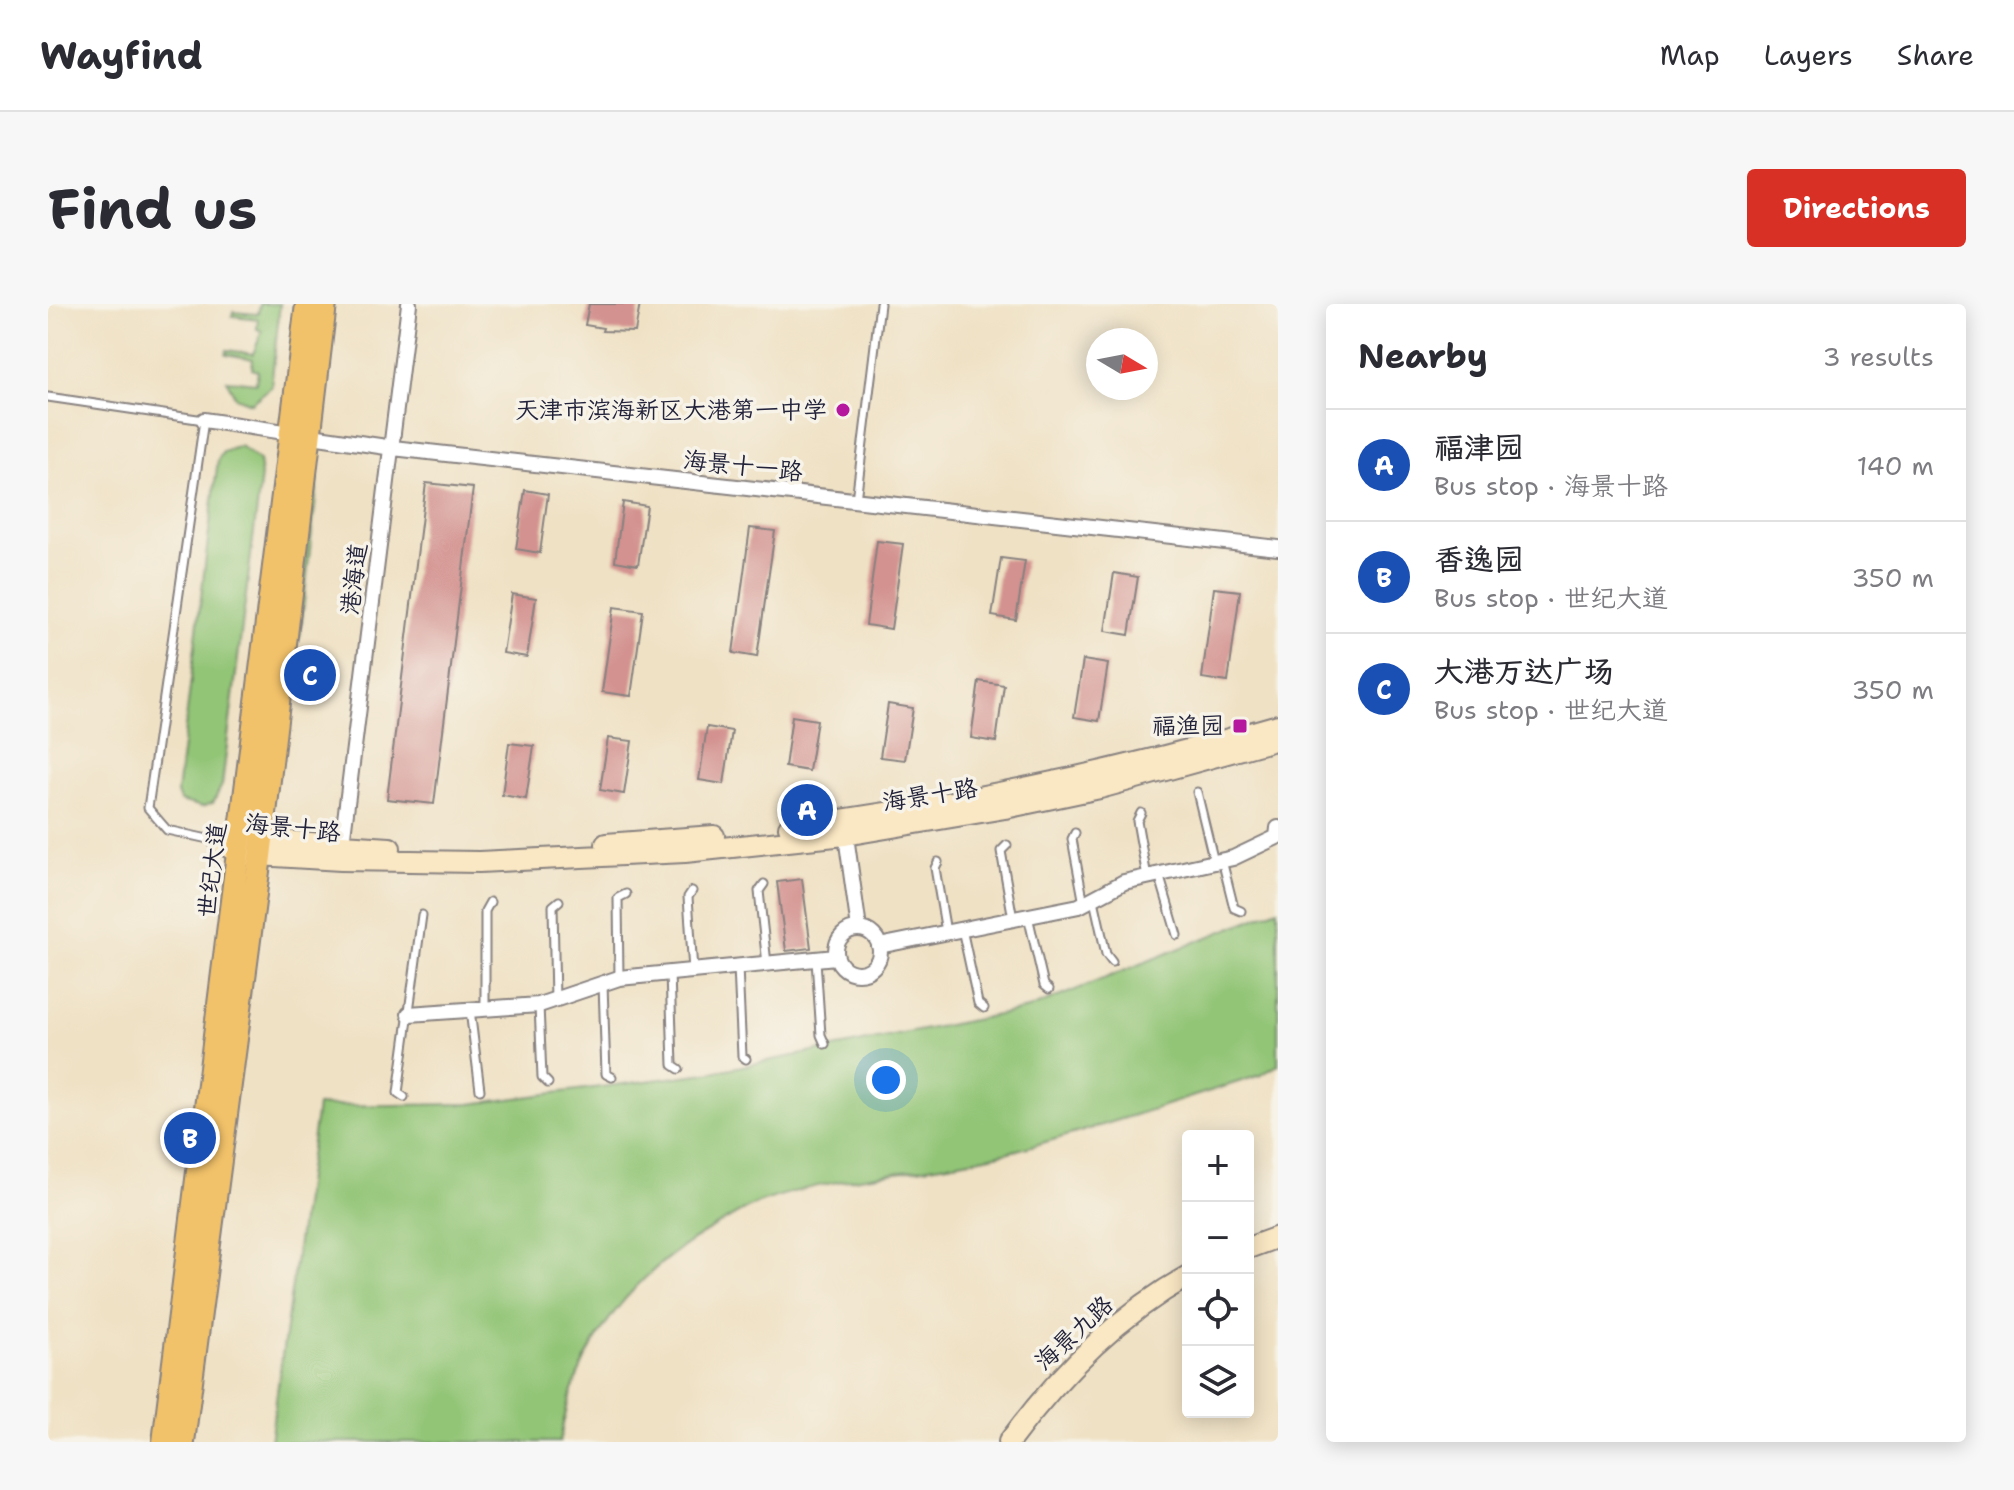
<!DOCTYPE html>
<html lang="en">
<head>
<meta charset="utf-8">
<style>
	:root { --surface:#fff; --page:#f7f7f7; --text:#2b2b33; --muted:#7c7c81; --line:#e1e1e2; --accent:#d93025 }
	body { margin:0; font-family:"Shantell Sans","LXGW WenKai TC",sans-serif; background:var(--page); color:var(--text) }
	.controls { position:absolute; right:24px; bottom:24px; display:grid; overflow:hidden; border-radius:8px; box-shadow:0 4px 20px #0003 }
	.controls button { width:72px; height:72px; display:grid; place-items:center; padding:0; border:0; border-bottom:2px solid var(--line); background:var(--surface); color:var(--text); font:40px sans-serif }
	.compass { position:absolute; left:1038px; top:24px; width:72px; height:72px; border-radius:50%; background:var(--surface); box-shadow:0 4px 20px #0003; rotate:100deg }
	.you { position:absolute; left:838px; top:776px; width:28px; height:28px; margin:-20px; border:6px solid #fff; border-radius:50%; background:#1a73e8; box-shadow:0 0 0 12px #1a73e833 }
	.badge { display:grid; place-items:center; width:52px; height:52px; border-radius:50%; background:var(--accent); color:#fff; font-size:26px; font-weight:700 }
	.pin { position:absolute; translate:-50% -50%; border:4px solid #fff; box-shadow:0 2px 8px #0006 }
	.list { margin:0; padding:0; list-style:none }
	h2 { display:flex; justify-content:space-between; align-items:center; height:104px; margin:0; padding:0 32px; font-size:34px }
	h2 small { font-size:26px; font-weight:400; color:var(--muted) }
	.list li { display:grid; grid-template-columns:52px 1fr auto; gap:24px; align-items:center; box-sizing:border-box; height:112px; padding:0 32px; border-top:2px solid var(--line) }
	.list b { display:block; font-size:30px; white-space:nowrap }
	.list p { margin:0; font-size:26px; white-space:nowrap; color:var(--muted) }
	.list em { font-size:26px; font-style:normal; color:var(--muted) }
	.icon { flex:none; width:44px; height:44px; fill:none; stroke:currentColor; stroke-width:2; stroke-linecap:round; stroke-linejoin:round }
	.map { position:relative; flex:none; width:1230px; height:1138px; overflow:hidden; border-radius:8px }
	header { display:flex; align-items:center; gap:48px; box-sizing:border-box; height:112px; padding:0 40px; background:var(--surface); border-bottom:2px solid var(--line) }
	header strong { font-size:38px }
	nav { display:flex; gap:44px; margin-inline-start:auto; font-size:28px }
	.intro { display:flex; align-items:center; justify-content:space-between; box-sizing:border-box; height:192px; padding:0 48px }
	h1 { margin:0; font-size:56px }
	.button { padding:20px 36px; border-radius:8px; background:var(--accent); color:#fff; font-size:28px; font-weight:700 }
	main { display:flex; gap:48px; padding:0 48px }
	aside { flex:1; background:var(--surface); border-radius:8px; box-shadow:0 4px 20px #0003 }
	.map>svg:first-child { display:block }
</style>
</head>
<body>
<header>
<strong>Wayfind</strong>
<nav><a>Map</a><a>Layers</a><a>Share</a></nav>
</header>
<div class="intro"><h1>Find us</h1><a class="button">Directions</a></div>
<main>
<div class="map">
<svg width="1230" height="1138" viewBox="0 0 1230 1138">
	<rect width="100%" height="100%" fill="#f7f3e8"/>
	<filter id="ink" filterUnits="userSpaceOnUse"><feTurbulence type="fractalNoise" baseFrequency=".0125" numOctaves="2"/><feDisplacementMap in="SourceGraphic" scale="16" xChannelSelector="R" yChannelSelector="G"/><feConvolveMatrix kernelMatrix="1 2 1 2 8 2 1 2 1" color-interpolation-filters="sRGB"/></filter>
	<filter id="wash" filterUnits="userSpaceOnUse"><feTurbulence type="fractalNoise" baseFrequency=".006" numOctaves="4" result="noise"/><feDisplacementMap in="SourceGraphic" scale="32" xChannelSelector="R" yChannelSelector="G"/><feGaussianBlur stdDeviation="1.8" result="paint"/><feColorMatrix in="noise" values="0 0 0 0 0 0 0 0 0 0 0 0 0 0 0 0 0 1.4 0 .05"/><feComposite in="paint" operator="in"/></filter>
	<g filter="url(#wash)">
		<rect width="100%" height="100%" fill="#efe1c4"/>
		<path fill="#92c576" stroke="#5a7458" stroke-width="2" d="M 212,0 L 232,0 L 223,83 L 203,99 L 187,93 L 179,76 L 208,79 L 210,67 L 204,65 L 205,55 L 178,50 L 179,46 L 205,50 L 214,27 L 209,25 L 210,15 L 184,12 L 185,8 L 210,10 Z
			M 192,142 L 211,157 L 213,172 L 174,481 L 165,499 L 154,503 L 132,497 L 129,489 L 170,155 L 175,148 Z
			M 266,173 L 270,175 L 252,333 L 248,337 Z
			M 1230,605 L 1230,761 L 1213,771 C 1132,796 1051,824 969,846 C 885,868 795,869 713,898 C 698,903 684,913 670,921 C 587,966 525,1042 512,1138 L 222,1138 L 269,802 L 422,800 L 659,769 L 980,705 Z"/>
		<g id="blocks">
			<path fill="#d3928f" d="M 541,0 L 592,0 L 587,28 L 554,27 L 555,24 L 537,21 Z
				M 378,179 L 425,184 L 386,500 L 339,495 Z
				M 477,186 L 500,190 L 492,249 L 468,245 Z
				M 575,198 L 599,202 L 590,261 L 567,257 Z
				M 702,224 L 727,227 L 709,353 L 685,349 Z
				M 829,237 L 855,240 L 843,325 L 818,321 Z
				M 953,254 L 977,257 L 968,316 L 944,312 Z
				M 1066,269 L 1090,273 L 1081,331 L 1057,327 Z
				M 1166,284 L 1192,287 L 1180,378 L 1154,374 Z
				M 464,290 L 488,294 L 479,353 L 455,349 Z
				M 566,303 L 595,307 L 583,392 L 554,388 Z
				M 1035,356 L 1060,360 L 1051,417 L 1026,413 Z
				M 931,377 L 956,381 L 948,438 L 923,434 Z
				M 840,400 L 865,404 L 857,456 L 832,453 Z
				M 744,412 L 769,416 L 761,467 L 737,463 Z
				M 659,423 L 684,427 L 676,480 L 651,476 Z
				M 560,434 L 584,437 L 576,490 L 552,486 Z
				M 461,439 L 486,442 L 478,495 L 454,491 Z
				M 754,575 L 763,644 L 738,647 L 729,578 Z"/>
		</g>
	</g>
	<g filter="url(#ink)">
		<use href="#blocks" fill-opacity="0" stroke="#888280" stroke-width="2"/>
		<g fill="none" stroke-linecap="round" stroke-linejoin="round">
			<defs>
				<path id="lane" d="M 0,93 L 156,116 L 100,504 L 119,526 L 169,537
					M 808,196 L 832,0
					M 1149,488 L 1166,558
					M 1093,509 L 1089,517 L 1099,573
					M 1027,529 L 1024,535 L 1036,600
					M 959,541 L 953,547 L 965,615
					M 1174,556 L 1186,604 L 1193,607
					M 890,558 L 887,564 L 898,628
					M 1111,570 L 1129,631
					M 716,580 L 711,587 L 719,660
					M 644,587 L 640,593 L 645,667
					M 1046,596 L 1058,650 L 1064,658
					M 980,612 L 996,681 L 1001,685
					M 914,625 L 930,699 L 936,704
					M 768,656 L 773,731 L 777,740
					M 690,663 L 694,752 L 698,755
					M 622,669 L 625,761 L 631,765
					M 571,674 L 570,594 L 578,590
					M 555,680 L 558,770 L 564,773
					M 507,696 L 505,602 L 511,597
					M 491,701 L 494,773 L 500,779
					M 437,705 L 437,607 L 442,598
					M 422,706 L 432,786
					M 356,793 L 350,789 L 374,611"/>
				<path id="street" d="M 156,116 L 345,144 L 1230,244
					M 797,525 L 811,625
					M 293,548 L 361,0
					M788 647a22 22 0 1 1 44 0a22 22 0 1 1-44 0Z
					M 831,642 L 1031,602 L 1076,578 L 1185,554 L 1229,533 L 1230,524
					M 361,710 L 491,701 L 571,674 L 788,653"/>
				<path id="secondary" d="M 741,523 C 907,502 1070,468 1230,421
					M 198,535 L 342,544
					M 171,537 L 192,550 L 293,556 L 431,558 L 637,548 L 797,531 L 957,504 L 1052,484 L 1230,435
					M 558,540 L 666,532
					M 1200,944 L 1230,933
					M 961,1138 C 1009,1073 1069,1012 1140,972"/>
				<path id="primary" d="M 116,1138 L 259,0
					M 135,1138 L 212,552 L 277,0"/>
			</defs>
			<use href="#lane" stroke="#888280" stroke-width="11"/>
			<use href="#street" stroke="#888280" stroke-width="18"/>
			<use href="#secondary" stroke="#888280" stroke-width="24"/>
			<use href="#primary" stroke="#888280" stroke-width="26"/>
			<use href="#lane" stroke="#fff" stroke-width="7"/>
			<use href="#street" stroke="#fff" stroke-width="14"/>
			<use href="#secondary" stroke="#fae7c3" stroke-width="20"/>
			<use href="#primary" stroke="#f2c26a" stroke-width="22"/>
		</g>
	</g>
	<g fill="#b5179e" stroke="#f7f3e8" stroke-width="3">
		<circle cx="795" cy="106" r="8"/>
		<rect x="1184" y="414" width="16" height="16" rx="4"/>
	</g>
	<g text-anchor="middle" stroke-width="7" stroke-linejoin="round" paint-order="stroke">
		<g font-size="24" fill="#22223b" stroke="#f7f3e8" text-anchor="end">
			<text x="779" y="114">天津市滨海新区大港第一中学</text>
			<text x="1176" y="430">福渔园</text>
		</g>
		<g font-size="24" fill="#22223b" stroke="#f7f3e8">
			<text transform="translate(695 162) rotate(6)" y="8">海景十一路</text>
			<text transform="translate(306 275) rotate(-83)" y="8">港海道</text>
			<text transform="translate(882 491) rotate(-9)" y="8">海景十路</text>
			<text transform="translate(245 524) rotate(6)" y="8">海景十路</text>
			<text transform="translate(164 566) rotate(-83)" y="8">世纪大道</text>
			<text transform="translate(1026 1029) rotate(-43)" y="8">海景九路</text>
		</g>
	</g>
</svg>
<div class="controls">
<button>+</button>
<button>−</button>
<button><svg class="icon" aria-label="locate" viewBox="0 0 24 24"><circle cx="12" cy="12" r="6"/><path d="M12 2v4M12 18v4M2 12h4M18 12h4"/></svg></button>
<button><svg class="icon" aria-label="layers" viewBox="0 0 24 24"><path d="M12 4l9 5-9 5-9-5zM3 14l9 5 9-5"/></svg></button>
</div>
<svg class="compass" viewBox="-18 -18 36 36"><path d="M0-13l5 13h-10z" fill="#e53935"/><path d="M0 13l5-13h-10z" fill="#7c7c81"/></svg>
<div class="you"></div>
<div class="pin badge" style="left:759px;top:506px;background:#1a4fb4">A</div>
<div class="pin badge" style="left:142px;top:834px;background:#1a4fb4">B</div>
<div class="pin badge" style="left:262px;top:371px;background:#1a4fb4">C</div>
</div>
<aside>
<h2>Nearby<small>3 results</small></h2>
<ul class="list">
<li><span class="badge" style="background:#1a4fb4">A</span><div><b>福津园</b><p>Bus stop · 海景十路</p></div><em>140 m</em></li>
<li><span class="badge" style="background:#1a4fb4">B</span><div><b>香逸园</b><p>Bus stop · 世纪大道</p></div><em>350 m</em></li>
<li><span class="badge" style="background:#1a4fb4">C</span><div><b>大港万达广场</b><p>Bus stop · 世纪大道</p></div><em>350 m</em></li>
</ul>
</aside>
</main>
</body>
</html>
